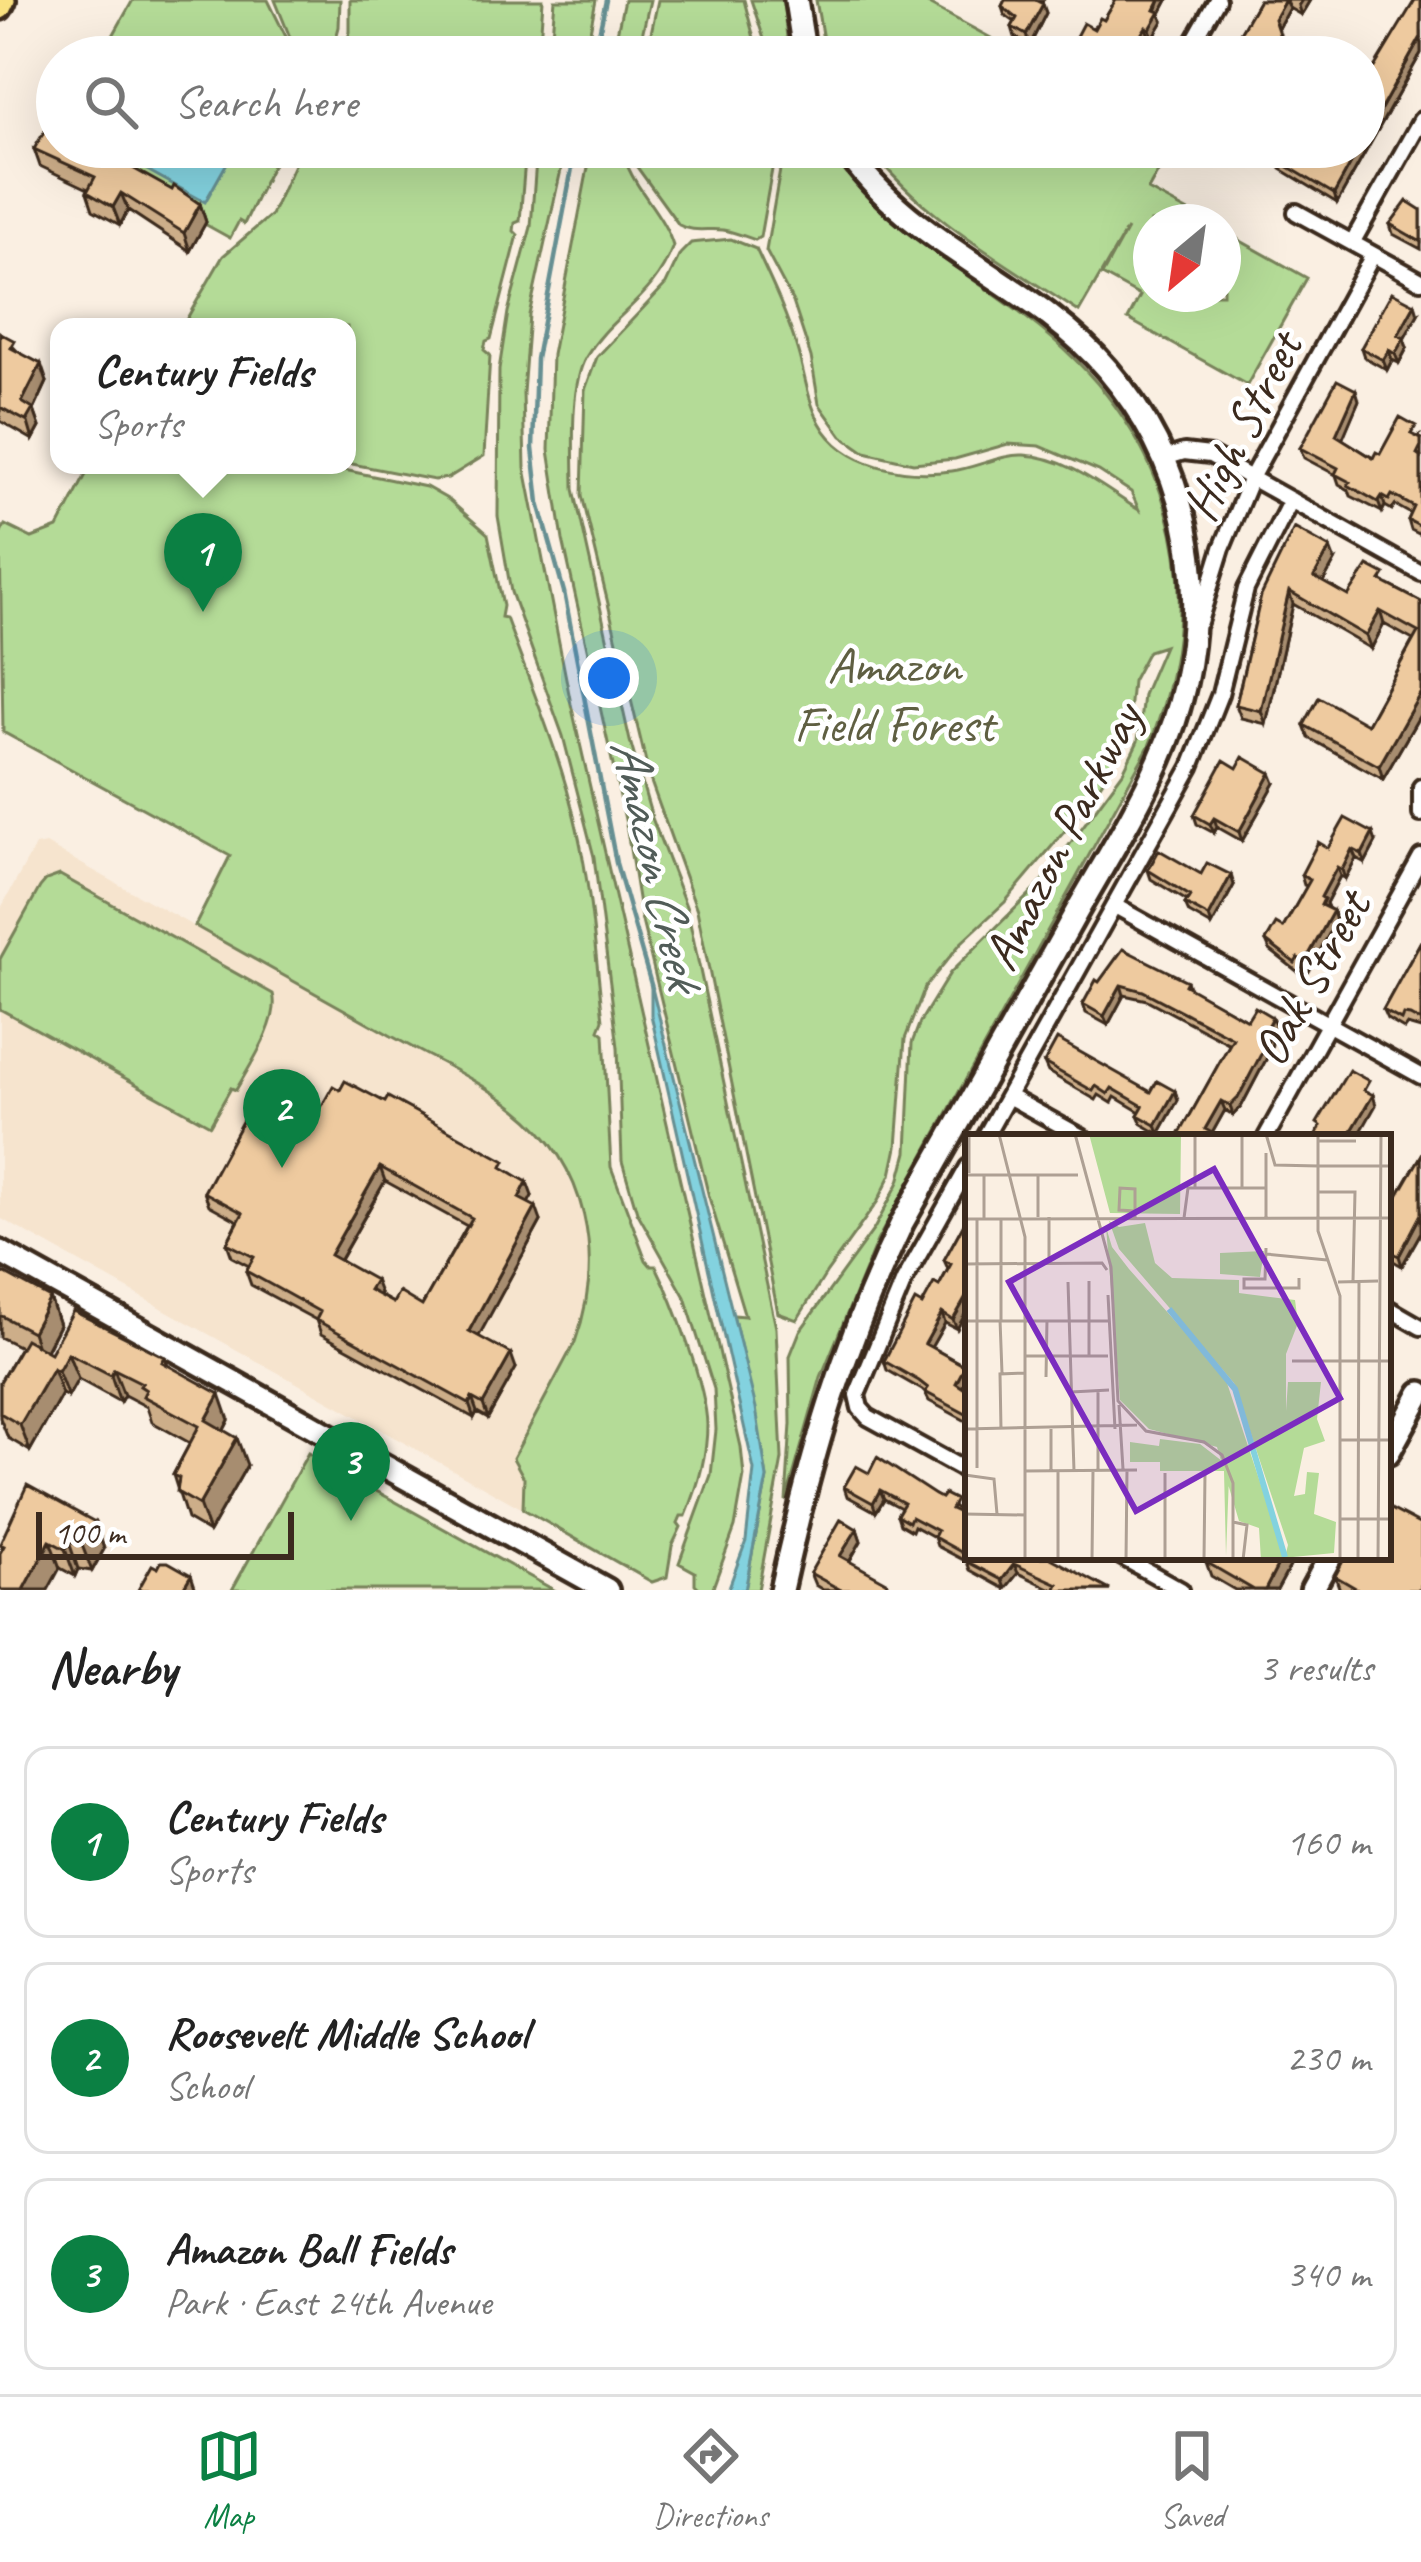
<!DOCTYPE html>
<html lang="en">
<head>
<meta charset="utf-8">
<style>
	:root { --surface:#fff; --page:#f6f6f6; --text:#222; --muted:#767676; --line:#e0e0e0; --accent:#0b8043 }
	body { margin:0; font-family:Caveat,sans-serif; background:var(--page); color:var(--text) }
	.compass { position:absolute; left:1133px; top:204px; width:108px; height:108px; border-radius:50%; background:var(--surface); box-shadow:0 12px 48px #0002; rotate:209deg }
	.scale { position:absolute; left:36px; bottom:30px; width:258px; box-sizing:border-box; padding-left:12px; border:6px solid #3b2a1e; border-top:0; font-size:33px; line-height:42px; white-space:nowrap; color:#3b2a1e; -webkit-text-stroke:9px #fff; paint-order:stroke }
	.you { position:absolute; left:609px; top:678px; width:42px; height:42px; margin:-30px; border:9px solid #fff; border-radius:50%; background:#1a73e8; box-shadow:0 0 0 18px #1a73e833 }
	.badge { display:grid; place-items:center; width:78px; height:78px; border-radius:50%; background:var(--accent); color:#fff; font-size:39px; font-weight:700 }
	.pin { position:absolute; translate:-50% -99px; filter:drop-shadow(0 3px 6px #0008) }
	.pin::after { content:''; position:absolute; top:63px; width:42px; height:36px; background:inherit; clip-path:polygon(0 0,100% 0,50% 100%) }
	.popup { position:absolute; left:50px; top:318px; width:306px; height:156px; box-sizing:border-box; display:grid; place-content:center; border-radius:24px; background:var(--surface); filter:drop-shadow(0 3px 9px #0005); font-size:39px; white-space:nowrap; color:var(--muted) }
	.popup b { font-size:45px; color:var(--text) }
	.popup::after { content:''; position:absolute; left:50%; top:100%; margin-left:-24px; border:24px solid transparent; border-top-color:var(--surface) }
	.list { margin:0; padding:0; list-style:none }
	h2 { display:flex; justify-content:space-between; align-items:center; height:156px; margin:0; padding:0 48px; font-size:51px }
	h2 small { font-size:39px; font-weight:400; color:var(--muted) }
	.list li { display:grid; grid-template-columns:78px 1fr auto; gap:36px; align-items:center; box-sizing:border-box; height:192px; margin:0 24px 24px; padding:0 24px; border:3px solid var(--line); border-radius:24px }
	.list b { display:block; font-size:45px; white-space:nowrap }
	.list p { margin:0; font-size:39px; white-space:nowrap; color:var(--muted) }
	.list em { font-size:39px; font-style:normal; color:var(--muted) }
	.icon { flex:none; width:66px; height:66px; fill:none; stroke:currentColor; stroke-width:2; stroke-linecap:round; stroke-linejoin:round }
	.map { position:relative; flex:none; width:1421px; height:1590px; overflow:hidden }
	.search { position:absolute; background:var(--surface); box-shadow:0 12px 48px #0002; left:36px; right:36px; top:36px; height:132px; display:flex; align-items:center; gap:30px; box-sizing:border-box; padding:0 42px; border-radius:66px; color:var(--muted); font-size:45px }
	.sheet { height:804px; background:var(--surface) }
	nav { display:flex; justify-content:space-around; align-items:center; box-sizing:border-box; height:168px; border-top:3px solid var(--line); background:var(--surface); font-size:33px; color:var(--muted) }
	nav a { display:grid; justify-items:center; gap:6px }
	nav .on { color:var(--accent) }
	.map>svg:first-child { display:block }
</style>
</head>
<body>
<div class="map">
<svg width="1421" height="1590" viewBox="0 0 1421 1590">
	<rect width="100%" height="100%" fill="#faefe2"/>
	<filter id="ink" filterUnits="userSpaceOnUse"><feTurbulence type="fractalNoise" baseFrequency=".00833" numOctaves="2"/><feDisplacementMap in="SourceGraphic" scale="24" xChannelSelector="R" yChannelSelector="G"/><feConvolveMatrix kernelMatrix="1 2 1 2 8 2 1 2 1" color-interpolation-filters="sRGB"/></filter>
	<g filter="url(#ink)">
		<path fill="#f6e4ce" d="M 46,844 L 495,1094 L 519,1110 L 557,1153 L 584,1210 L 591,1265 L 582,1322 L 520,1468 L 525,1489 L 523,1509 L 0,1218 L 0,910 L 35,846 Z"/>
		<path fill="#b4db97" stroke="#78825a" stroke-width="3" d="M 133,0 L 268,0 L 296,57 L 101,57 Z
			M 275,0 L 340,0 L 339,27 L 331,57 L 298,57 Z
			M 350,0 L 543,0 L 539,57 L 341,57 L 350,32 Z
			M 555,0 L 596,0 L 585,57 L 550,57 Z
			M 624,0 L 650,0 L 637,57 L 612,57 Z
			M 658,0 L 744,0 L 759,57 L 646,57 Z
			M 751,0 L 783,0 L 789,57 L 770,57 Z
			M 816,0 L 921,0 L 1026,57 L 826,57 Z
			M 65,147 L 281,147 L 244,224 L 239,221 L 230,238 Z
			M 302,147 L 526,147 L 520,221 L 515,223 L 514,231 L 518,235 L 491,339 L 486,341 L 484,350 L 490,355 L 484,456 L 448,478 L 434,480 L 347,463 L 347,327 L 182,327 L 223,256 L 271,215 Z
			M 537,147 L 566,147 L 529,315 L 523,393 L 525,468 L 571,704 L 741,1447 L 744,1476 L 735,1527 L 712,1590 L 701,1590 L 695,1584 L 695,1572 L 679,1563 L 711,1475 L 716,1430 L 714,1389 L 685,1297 L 637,1212 L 622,1161 L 618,1047 L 594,857 L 563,736 L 511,592 L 498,516 L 499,370 L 508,312 L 531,227 Z
			M 592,147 L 622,147 C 628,185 662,209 673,246 C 653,301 612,313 586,357 C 569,386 574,455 574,489 L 630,741 L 652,818 L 687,909 L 776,1328 L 782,1459 L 758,1590 L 745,1590 L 767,1478 L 755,1408 L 733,1315 L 745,1316 L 709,1197 L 641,917 L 626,824 L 563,540 L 549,450 L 552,355 Z
			M 632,147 L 776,147 L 760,237 L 755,240 C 744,236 735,232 723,230 C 707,228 693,233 679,225 L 634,163 Z
			M 784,147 L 827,147 C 883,228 951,261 1027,318 C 1169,425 1216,581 1149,746 L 877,1241 L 821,1377 L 786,1501 L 791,1424 L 790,1356 L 800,1331 L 874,1229 L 899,1182 L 907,1152 L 912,1043 L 920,1022 L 950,973 L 1042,882 L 1123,772 L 1138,741 L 1143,695 L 1164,646 L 1148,651 L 1132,681 L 1126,745 L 1085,807 L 1005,902 L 961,943 L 925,987 L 905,1039 L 897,1147 L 891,1175 L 878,1201 L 827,1272 L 797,1320 L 778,1313 L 697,910 L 650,779 L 582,495 L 585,390 L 597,357 L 666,284 L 680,254 L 691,243 L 731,239 L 756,249 C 772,283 788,317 798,352 C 805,376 808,401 820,423 C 845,468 906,477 952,471 C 976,468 1001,454 1024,455 C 1068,457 1106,490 1139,510 L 1131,492 L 1099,471 L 1040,446 L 1008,444 L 955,459 L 913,463 L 865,452 L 842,436 L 819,404 L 811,357 L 793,302 L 766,251 Z
			M 869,147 L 1172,147 L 1148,190 L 1207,222 L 1151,222 L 1151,294 L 1223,294 L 1223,231 L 1307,278 L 1247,385 L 1128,319 L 1140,296 L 1102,275 L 1127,229 L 1079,312 C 1006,263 922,218 869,147 Z
			M 91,465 L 320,465 L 426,487 L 449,500 L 488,534 L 503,606 L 501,617 L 506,618 C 531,687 561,756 577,828 C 591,891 596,957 603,1020 L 599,1030 L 604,1034 L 611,1167 L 646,1260 L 651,1266 L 656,1266 C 674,1302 706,1386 707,1425 C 707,1456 698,1487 686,1516 L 681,1516 L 678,1523 L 681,1527 L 672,1546 L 667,1577 L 652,1582 L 523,1509 L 524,1478 L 513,1458 L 575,1342 C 605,1259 588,1165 516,1109 C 478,1079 430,1058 388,1034 C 324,998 259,962 195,926 L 230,856 L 3,732 L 0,535 L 5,525 L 32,538 L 58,528 Z
			M 60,875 L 273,994 C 281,1020 249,1067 236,1090 L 231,1088 L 210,1125 L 0,1009 L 0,959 L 40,887 L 46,880 Z
			M 308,1453 L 554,1590 L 232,1590 Z"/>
		<path fill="#83d2df" stroke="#668f92" stroke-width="3" d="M 160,147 L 236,147 L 205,202 L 147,170 Z
			M 651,984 L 756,1408 L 767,1478 L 745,1590 L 728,1590 L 746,1541 L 754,1470 L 651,1015 Z"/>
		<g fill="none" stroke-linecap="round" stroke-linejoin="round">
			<path stroke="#668f92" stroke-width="4.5" d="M 594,57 L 606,0
				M 576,147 L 536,359 L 533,448 L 539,503 L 564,592 L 616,863 L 652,988"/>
			<defs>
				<path id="street" d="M 1185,57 L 1217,0
					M 1296,212 L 1421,281
					M 1352,243 L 1421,120
					M 1164,458 L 1184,452 L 1210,455 L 1421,573
					M 1199,622 L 1222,548 L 1251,478 L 1373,255
					M 1421,787 L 1421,814
					M 1115,906 L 1421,1076
					M 1008,1096 L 1082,1137
					M 985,1137 L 1191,767 L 1220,694 L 1246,589 L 1291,500
					M 1266,1137 L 1421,857
					M 968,1167 L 904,1281 L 857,1395 L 860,1408 L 868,1417 L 968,1472
					M 1388,1308 L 1421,1327
					M 1122,1557 L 1181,1590"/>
				<path id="secondary" d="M 796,0 L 805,57
					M 0,1252 L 607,1590
					M 1388,1453 L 1421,1393
					M 781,1590 C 811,1455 842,1348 902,1223 C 957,1125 1013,1027 1067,929 C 1097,874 1133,819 1159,761 C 1218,629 1202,480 1107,369 C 1032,281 909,246 844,147
					M 1312,1590 L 1330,1557"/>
				<path id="primary" d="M 0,8 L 4,0"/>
			</defs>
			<use href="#street" stroke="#3b2a1e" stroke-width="22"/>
			<use href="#secondary" stroke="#3b2a1e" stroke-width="30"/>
			<use href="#primary" stroke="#3b2a1e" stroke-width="30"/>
			<use href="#street" stroke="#fff" stroke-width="14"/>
			<use href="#secondary" stroke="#fff" stroke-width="21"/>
			<use href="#primary" stroke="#fae180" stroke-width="21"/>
		</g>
		<path fill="#cdae89" stroke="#3b2a1e" stroke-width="3" fill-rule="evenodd" d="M 1005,0 L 1043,0 L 1041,3 L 1046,13 L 1030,45 L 1015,37 L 1012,27 L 1015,22 L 1005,15 L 1002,6 Z
			M 1116,0 L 1168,0 L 1160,15 L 1163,21 L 1153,38 L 1149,36 L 1135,57 L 1080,57 L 1083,52 L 1077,49 L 1074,40 L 1104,20 Z
			M 1259,0 L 1310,0 L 1301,15 L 1289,8 L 1278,28 L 1284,46 L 1278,57 L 1270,55 L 1269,57 L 1223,57 L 1237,38 Z
			M 1421,0 L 1421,53 L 1337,203 L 1281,169 L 1277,160 L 1322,151 L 1395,36 Z
			M 34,149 L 200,204 L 206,222 L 190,251 L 128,210 L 120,225 L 93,210 L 87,192 L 88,189 L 40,166 Z
			M 1421,210 L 1421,249 L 1393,234 L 1390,224 Z
			M 1418,314 L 1404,339 L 1407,348 L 1399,363 L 1392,360 L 1387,370 L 1364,357 L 1361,348 Z
			M 0,333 L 47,382 L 34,410 L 40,427 L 33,440 L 0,421 Z
			M 1359,400 L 1342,439 L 1373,458 L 1419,436 L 1418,438 L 1421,439 L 1421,535 L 1411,530 L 1408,520 L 1411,514 L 1395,505 L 1392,510 L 1385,506 L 1382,512 L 1351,496 L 1349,490 L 1339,484 L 1336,475 L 1304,458 L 1300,448 Z
			M 1335,561 L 1323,582 L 1348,596 L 1389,585 L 1421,602 L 1421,713 L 1383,779 L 1309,738 L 1304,725 L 1367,724 L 1413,640 L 1384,624 L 1371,649 L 1293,604 L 1266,724 L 1241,718 L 1236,705 L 1261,596 Z
			M 1237,768 L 1275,783 L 1242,841 L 1217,827 L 1214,833 L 1197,824 L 1194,815 Z
			M 1376,842 L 1365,863 L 1356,858 L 1345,879 L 1340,876 L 1326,903 L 1328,908 L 1333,911 L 1336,921 L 1309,971 L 1301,967 L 1298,972 L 1270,950 L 1266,941 L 1283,928 L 1307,886 L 1304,885 L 1301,875 L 1328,848 Z
			M 1148,870 L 1201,874 L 1234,885 L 1212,926 L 1189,913 L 1185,904 L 1187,901 L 1151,879 Z
			M 1421,941 L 1421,1029 L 1407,1025 L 1404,1029 L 1387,1019 L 1383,1010 Z
			M 1187,981 L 1189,988 L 1247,1020 L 1276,1026 L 1270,1036 L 1272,1042 L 1271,1050 L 1241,1107 L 1233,1115 L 1225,1110 L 1212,1133 L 1178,1137 L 1230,1044 L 1147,1000 L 1124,995 L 1108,1025 L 1086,1013 L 1083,1004 L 1099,982 Z
			M 1044,1063 L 1151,1092 L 1175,1091 L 1178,1100 L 1159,1134 L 1142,1124 L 1138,1115 L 1140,1112 L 1115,1097 L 1112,1103 L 1099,1095 L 1096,1100 L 1048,1072 Z
			M 314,1120 L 509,1172 L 532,1196 L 528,1203 L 541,1221 L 478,1336 L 516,1368 L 488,1418 L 477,1412 L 474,1418 L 321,1334 L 316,1320 L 251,1285 L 246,1271 L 249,1266 L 232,1257 L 227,1243 L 238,1221 L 209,1205 L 204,1192 ZM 385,1181 L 467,1226 L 422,1306 L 393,1303 L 379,1295 L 380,1293 L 340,1260 Z
			M 1421,1156 L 1421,1232 L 1402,1266 L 1388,1258 L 1388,1213 Z
			M 968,1216 L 968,1309 L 957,1329 L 945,1323 L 931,1347 L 965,1366 L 968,1376 L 962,1387 L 968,1391 L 968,1422 L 929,1401 L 925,1393 L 922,1390 L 887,1370 L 884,1361 L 922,1305 L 939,1286 L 948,1269 L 944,1260 Z
			M 0,1271 L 50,1298 L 59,1325 L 46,1351 L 50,1353 L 165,1357 L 168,1366 L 229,1420 L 224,1430 L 247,1465 L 209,1532 L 187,1519 L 173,1475 L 190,1443 L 152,1422 L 147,1407 L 124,1395 L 120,1402 L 78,1379 L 68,1397 L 62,1394 L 30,1451 L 8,1438 L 0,1418 L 0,1382 L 20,1347 L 0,1337 Z
			M 869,1473 L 935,1495 L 959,1510 L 958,1512 L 968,1557 L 1010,1557 L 1110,1590 L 1054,1590 L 1018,1573 L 1005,1589 L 970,1570 L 967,1562 L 937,1546 L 934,1537 L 914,1526 L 912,1531 L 900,1524 L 897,1515 L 901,1508 L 884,1499 L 876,1512 L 847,1496 L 844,1487 Z
			M 95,1522 L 104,1549 L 92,1571 L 78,1569 L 75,1576 L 60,1568 L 2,1549 L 0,1544 Z
			M 857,1529 L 861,1541 L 849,1562 L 882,1590 L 823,1590 L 815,1585 L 810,1573 Z
			M 1209,1557 L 1295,1557 L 1277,1590 L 1235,1590 L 1211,1576 L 1206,1562 Z
			M 1335,1576 L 1421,1590 L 1340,1590 Z"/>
		<path fill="#a78d6f" stroke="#3b2a1e" stroke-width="3" d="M 1160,0 L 1168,0 L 1160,15 L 1163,21 L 1153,38 L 1150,29 Z
			M 1285,0 L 1289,8 L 1278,28 L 1274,19 Z
			M 1302,0 L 1310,0 L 1301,15 L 1298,6 Z
			M 1043,4 L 1046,13 L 1030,45 L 1026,35 Z
			M 1146,27 L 1149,36 L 1135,57 L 1127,57 Z
			M 1280,37 L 1284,46 L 1276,57 L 1273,49 Z
			M 1421,37 L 1421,53 L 1337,203 L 1334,194 L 1360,147 L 1364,147 L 1364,139 Z
			M 1267,45 L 1270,55 L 1269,57 L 1260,57 Z
			M 121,193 L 128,210 L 120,225 L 113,207 Z
			M 200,204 L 206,222 L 190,251 L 184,233 Z
			M 1415,304 L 1418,314 L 1404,339 L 1407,348 L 1399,363 L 1395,354 L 1398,335 Z
			M 1389,350 L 1392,360 L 1387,370 L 1383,360 Z
			M 41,364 L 47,382 L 34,410 L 40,427 L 33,440 L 22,402 Z
			M 1356,390 L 1359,400 L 1340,445 L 1336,435 Z
			M 1382,496 L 1385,506 L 1382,512 L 1378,502 Z
			M 1330,548 L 1335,561 L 1319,590 L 1314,577 Z
			M 1289,591 L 1293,604 L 1266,724 L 1261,711 Z
			M 1380,611 L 1384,624 L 1371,649 L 1366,636 Z
			M 1421,692 L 1421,713 L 1383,779 L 1379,766 Z
			M 1271,773 L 1275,783 L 1242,841 L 1239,832 Z
			M 1214,818 L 1217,827 L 1214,833 L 1210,824 Z
			M 1373,833 L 1376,842 L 1365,863 L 1362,854 Z
			M 1352,849 L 1356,858 L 1345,879 L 1342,870 Z
			M 1337,867 L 1340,876 L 1326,903 L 1328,908 L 1321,905 L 1321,897 Z
			M 1231,875 L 1234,885 L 1212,926 L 1209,917 Z
			M 1333,911 L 1336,921 L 1309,971 L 1305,962 Z
			M 1121,985 L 1124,995 L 1108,1025 L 1104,1016 Z
			M 1272,1017 L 1276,1026 L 1270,1036 L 1272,1042 L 1271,1050 L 1241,1107 L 1233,1115 L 1230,1106 Z
			M 1175,1091 L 1178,1100 L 1159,1134 L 1156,1125 Z
			M 1373,1095 L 1376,1105 L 1358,1137 L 1353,1137 L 1351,1132 Z
			M 1221,1101 L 1225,1110 L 1210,1137 L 1205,1129 Z
			M 380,1167 L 385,1181 L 335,1268 L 330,1255 Z
			M 527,1182 L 532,1196 L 524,1211 L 519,1198 Z
			M 536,1207 L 541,1221 L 474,1345 L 469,1331 Z
			M 1421,1214 L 1421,1232 L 1402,1266 L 1399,1256 Z
			M 375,1280 L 380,1293 L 374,1303 L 369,1290 Z
			M 968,1294 L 968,1309 L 957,1329 L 953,1320 Z
			M 50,1298 L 59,1325 L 41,1359 L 32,1332 Z
			M 942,1313 L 945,1323 L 928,1353 L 925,1344 Z
			M 68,1353 L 78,1379 L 68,1397 L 58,1371 Z
			M 511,1354 L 516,1368 L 488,1418 L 483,1404 Z
			M 965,1366 L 968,1376 L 959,1393 L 956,1383 Z
			M 53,1368 L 62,1394 L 30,1451 L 20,1425 Z
			M 114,1369 L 124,1395 L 120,1402 L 111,1375 Z
			M 220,1394 L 229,1420 L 215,1447 L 206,1420 Z
			M 472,1398 L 477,1412 L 474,1418 L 469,1404 Z
			M 237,1438 L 247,1465 L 209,1532 L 199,1505 Z
			M 880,1490 L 884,1499 L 876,1512 L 873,1503 Z
			M 95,1522 L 104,1549 L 92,1571 L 82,1545 Z
			M 857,1529 L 861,1541 L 845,1569 L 840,1556 Z
			M 50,1541 L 60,1568 L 48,1590 L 24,1590 Z
			M 69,1542 L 78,1569 L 75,1576 L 65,1549 Z
			M 1282,1557 L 1295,1557 L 1277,1590 L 1265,1590 Z
			M 1014,1564 L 1018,1573 L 1005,1589 L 1002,1580 Z
			M 191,1575 L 196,1590 L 182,1590 Z"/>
		<path fill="#eeca9f" stroke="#3b2a1e" stroke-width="3" fill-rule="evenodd" d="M 1005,0 L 1035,0 L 1043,4 L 1026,35 L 1012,27 L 1017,18 L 1002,6 Z
			M 1116,0 L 1160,0 L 1155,10 L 1160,12 L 1150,29 L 1146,27 L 1127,56 L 1113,48 L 1108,57 L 1080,56 L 1086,46 L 1074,40 L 1083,23 L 1094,29 L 1100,18 L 1104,20 Z
			M 1259,0 L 1285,0 L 1274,19 L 1280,37 L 1273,49 L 1267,45 L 1260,57 L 1223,57 L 1234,37 L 1237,38 Z
			M 1415,0 L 1421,0 L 1421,37 L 1364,139 L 1364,73 L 1369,76 Z
			M 50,122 L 57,126 L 57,147 L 95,147 L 172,190 L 174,186 L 200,204 L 184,233 L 121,193 L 113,207 L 87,192 L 95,177 L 34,149 Z
			M 1284,147 L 1315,147 L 1322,151 L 1323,147 L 1360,147 L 1334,194 L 1277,160 Z
			M 1407,201 L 1421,210 L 1421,242 L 1390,224 Z
			M 1392,292 L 1415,304 L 1398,335 L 1404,338 L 1395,354 L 1389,350 L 1383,360 L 1361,348 Z
			M 0,333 L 15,341 L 11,348 L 41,364 L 22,402 L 33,409 L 26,421 L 0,407 Z
			M 1337,380 L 1356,390 L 1336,435 L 1373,458 L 1376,452 L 1380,454 L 1400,417 L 1416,426 L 1411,434 L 1421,439 L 1421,446 L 1417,454 L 1421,457 L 1421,527 L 1408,520 L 1414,507 L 1392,495 L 1389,500 L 1382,496 L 1378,502 L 1348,485 L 1350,482 L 1335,474 L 1338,468 L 1300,448 Z
			M 1294,528 L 1330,548 L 1314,577 L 1348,596 L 1368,566 L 1385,575 L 1381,581 L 1421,602 L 1421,692 L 1379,766 L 1304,725 L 1319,697 L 1367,724 L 1418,632 L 1380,611 L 1366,636 L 1289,591 L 1261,711 L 1236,705 L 1261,596 Z
			M 1243,757 L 1271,773 L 1239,832 L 1214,818 L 1210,824 L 1194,815 L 1224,760 L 1237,768 Z
			M 1345,818 L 1373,833 L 1362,854 L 1352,849 L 1342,870 L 1337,867 L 1321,897 L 1324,899 L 1321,905 L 1333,911 L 1305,962 L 1298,958 L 1295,963 L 1266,941 L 1276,924 L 1283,928 L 1310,880 L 1301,875 L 1318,842 L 1328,848 Z
			M 1159,850 L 1201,874 L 1207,863 L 1231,875 L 1209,917 L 1185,904 L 1190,896 L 1148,870 Z
			M 1421,941 L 1421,1022 L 1410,1016 L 1403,1015 L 1401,1020 L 1383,1010 Z
			M 1123,949 L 1187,981 L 1185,985 L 1247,1020 L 1255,1007 L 1272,1017 L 1265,1030 L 1269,1033 L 1268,1041 L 1238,1098 L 1230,1106 L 1221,1101 L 1205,1129 L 1219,1137 L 1178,1137 L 1233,1038 L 1143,991 L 1121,985 L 1104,1016 L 1083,1004 L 1096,980 L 1099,982 Z
			M 1057,1039 L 1151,1092 L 1157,1081 L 1175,1091 L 1156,1125 L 1138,1115 L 1143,1106 L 1112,1088 L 1108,1094 L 1096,1086 L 1093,1091 L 1044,1063 Z
			M 1349,1070 L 1369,1081 L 1364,1090 L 1373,1095 L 1351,1132 L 1354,1134 L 1353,1137 L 1315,1137 L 1321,1126 L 1317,1123 Z
			M 345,1081 L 385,1102 L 388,1097 L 505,1161 L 502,1167 L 527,1182 L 519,1198 L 536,1207 L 469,1331 L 511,1354 L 483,1404 L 472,1398 L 469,1404 L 316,1320 L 320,1312 L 246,1271 L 254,1257 L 227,1243 L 243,1213 L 204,1192 L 259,1090 L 314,1120 L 333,1086 L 340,1090 ZM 380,1167 L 472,1218 L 422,1306 L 399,1292 L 393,1303 L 369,1290 L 375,1280 L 330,1255 Z
			M 1421,1156 L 1421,1214 L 1399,1256 L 1388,1250 L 1388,1213 Z
			M 968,1216 L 968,1294 L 953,1320 L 942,1313 L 925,1344 L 965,1366 L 956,1383 L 968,1391 L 968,1415 L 925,1392 L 928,1388 L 919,1381 L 884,1361 L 915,1301 L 922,1305 L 934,1283 L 939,1286 L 951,1264 L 944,1260 Z
			M 0,1271 L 50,1298 L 32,1332 L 0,1315 Z
			M 73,1311 L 165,1357 L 162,1362 L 220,1394 L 206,1420 L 237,1438 L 199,1505 L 177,1492 L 179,1478 L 173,1475 L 199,1426 L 143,1396 L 146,1390 L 140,1386 L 142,1383 L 114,1369 L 111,1375 L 68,1353 L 58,1371 L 53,1368 L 20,1425 L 0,1413 L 0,1382 L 25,1339 L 50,1353 Z
			M 877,1457 L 935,1495 L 941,1498 L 944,1494 L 956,1500 L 951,1509 L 968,1517 L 968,1556 L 934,1537 L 937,1531 L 911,1517 L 909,1522 L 897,1515 L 904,1503 L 880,1490 L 873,1503 L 844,1487 L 856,1466 L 869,1473 Z
			M 27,1485 L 95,1522 L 82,1545 L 69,1542 L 65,1549 L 50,1541 L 24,1590 L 0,1590 L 0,1553 L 4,1546 L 0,1544 Z
			M 1391,1509 L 1421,1525 L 1421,1590 L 1359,1590 L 1335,1576 L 1345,1557 L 1388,1557 L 1388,1514 Z
			M 841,1519 L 857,1529 L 840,1556 L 887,1582 L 883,1590 L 841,1590 L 810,1573 Z
			M 968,1557 L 1049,1557 L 1110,1590 L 1055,1590 L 1058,1584 L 1014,1564 L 1002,1580 L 966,1561 Z
			M 1209,1557 L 1282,1557 L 1265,1590 L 1254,1590 L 1206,1562 Z
			M 161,1562 L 168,1562 L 191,1575 L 182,1590 L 138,1590 L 152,1565 L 158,1568 Z"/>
	</g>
	<g text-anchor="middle" stroke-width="9" stroke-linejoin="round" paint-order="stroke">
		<g font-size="51" fill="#3b2a1e" stroke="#fff">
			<text transform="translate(1241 426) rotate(-63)" y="18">High Street</text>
			<text transform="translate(1061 836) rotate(-63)" y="18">Amazon Parkway</text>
			<text transform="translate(1310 978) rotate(-61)" y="18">Oak Street</text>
		</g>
		<g font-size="51" fill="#5f5f42" stroke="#fff">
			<text x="894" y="682">Amazon<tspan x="894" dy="59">Field Forest</tspan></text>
		</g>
		<g font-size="54" font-style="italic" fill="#515c58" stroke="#fff">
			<text transform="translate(658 863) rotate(77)" y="19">Amazon Creek</text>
		</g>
	</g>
	<g transform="translate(965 1134)">
		<rect width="426" height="426" fill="#faefe2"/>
		<path d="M 124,0 L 216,0 L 215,80 L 145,79 ZM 144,87 L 154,93 L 180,89 L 190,129 L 207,144 L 274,146 L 274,159 L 330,166 L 333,189 L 321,220 L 321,277 L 323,248 L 356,248 L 352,285 L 360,307 L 339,314 L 329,362 L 340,360 L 342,338 L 354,339 L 349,380 L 371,388 L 369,419 L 296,426 L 294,394 L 274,387 L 252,313 L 184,295 L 155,266 L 141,93 L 147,113 L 164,135 L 260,243 L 320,423 L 323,411 L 269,249 L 154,115 ZM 299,117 L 295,143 L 255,140 L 255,119 ZM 195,305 L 235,310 L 257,327 L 264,343 L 261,422 L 259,337 L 195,337 L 195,328 L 165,328 L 165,308 L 194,312 Z" fill="#b4db97"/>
		<path fill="none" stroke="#83d2df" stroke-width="6" d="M 204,175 L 270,255 L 320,423"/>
		<path fill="none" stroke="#aea094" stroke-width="3" d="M 4,0 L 4,39M 34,0 L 60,103 L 60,426M 110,0 L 146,133 L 153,267 L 181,297 L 239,308 L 257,321 L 268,349 L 268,426M 277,0 L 277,54M 301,0 L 310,31 L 353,32M 353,0 L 353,97 L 375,162 L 375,426M 353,7 L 391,7M 301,19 L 301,84M 353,32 L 426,32M 0,41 L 113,41M 19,41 L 19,84M 73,41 L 73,83M 230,54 L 230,0M 353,58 L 390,58 L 388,147M 170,77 L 154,76 L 155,54 L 170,55 L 170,84M 84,83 L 84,129M 12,84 L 12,334M 219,84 L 223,54 L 301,54M 0,85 L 426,84M 301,114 L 300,145 L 279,145 L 279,154 L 334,154 L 334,144M 301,120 L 362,126M 0,130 L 137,129 L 142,136M 103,148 L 109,337M 373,148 L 413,147M 143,161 L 150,295M 35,186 L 37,239M 36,186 L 36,84M 0,187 L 143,187M 124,221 L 124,147M 60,222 L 143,222M 327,227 L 426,227M 81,243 L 82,186M 133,257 L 133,336M 106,258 L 144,256M 154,271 L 158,335M 0,295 L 172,291M 36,295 L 35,240 L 60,239M 86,295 L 86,337M 375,306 L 426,306M 60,337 L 172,336M 0,341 L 29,345 L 32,380M 0,380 L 60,381M 374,385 L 426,385M 268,388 L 282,391 L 278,426M 93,426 L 93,337M 127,426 L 128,337M 161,426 L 162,336M 200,426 L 200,339M 239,426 L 240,339M 393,426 L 394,147M 413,426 L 416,0"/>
		<path fill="#7b2cbf" fill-opacity="0.15" stroke="#7b2cbf" stroke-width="6" d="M 249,35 L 375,264 L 171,377 L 44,148 Z"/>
		<rect width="426" height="426" fill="none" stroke="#3b2a1e" stroke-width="6"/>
	</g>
</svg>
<svg class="compass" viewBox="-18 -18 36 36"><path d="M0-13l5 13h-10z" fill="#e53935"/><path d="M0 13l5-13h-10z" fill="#767676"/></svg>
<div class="scale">100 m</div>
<div class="you"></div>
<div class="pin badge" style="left:203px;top:612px">1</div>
<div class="popup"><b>Century Fields</b>Sports</div>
<div class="pin badge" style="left:282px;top:1168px">2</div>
<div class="pin badge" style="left:351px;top:1521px">3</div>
<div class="search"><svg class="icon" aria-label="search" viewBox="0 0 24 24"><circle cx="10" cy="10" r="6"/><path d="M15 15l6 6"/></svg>Search here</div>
</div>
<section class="sheet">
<h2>Nearby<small>3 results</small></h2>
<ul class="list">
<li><span class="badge">1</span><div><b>Century Fields</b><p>Sports</p></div><em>160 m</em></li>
<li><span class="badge">2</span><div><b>Roosevelt Middle School</b><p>School</p></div><em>230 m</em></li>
<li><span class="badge">3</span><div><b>Amazon Ball Fields</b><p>Park · East 24th Avenue</p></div><em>340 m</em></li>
</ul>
</section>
<nav>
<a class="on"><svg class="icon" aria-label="map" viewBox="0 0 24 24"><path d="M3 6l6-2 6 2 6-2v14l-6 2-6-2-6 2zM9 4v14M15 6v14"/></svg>Map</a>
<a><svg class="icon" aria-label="directions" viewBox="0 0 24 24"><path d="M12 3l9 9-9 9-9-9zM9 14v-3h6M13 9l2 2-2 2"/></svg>Directions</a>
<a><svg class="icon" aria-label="saved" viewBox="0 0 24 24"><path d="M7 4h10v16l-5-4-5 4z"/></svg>Saved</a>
</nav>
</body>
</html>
